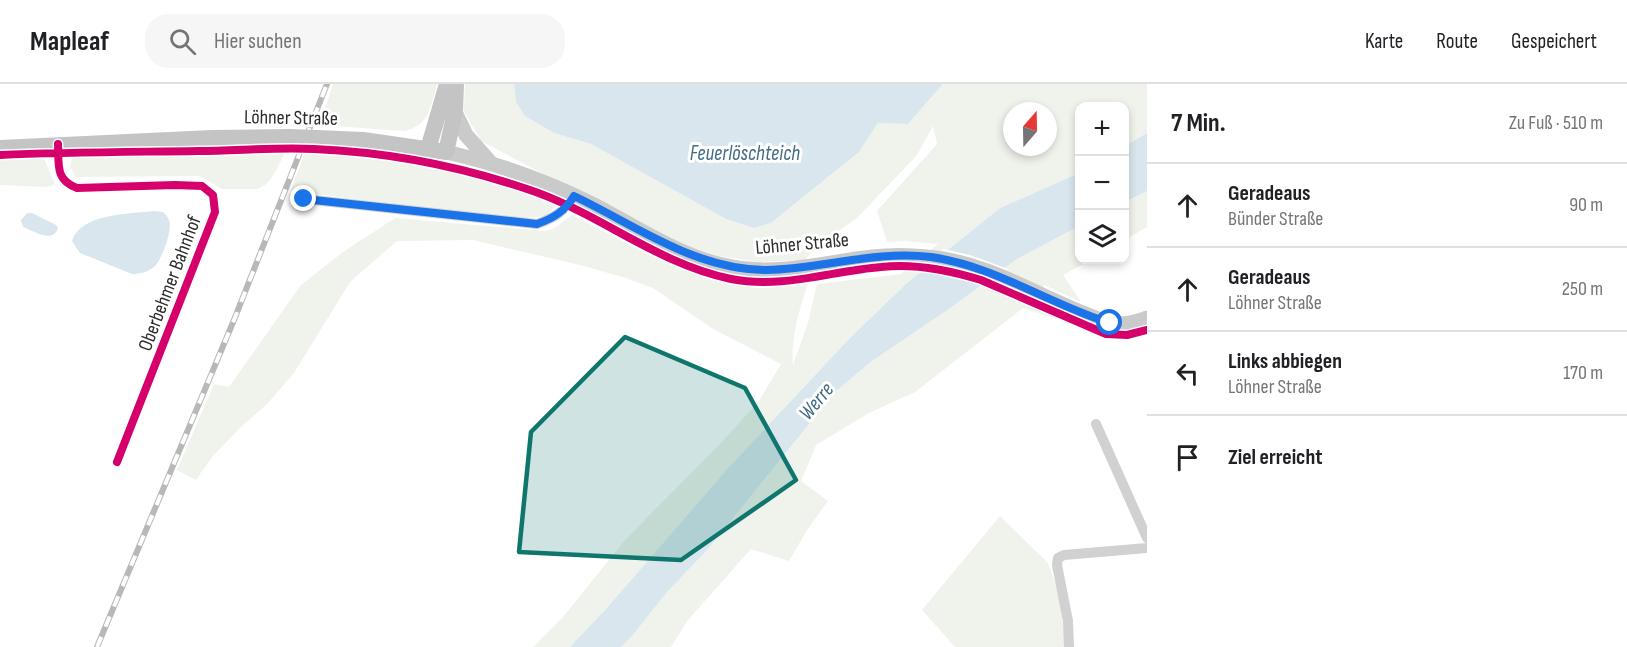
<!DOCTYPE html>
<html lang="de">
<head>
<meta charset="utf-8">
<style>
	:root { --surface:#fff; --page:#f6f6f6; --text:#202124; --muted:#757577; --line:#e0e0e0 }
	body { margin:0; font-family:"Sofia Sans Condensed",sans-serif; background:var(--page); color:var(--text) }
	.controls { position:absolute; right:18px; top:18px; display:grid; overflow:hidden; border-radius:12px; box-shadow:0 3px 9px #0003 }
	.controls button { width:54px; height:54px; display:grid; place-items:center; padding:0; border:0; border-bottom:2px solid var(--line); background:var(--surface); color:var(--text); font:30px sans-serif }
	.compass { position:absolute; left:1003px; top:18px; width:54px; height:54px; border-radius:50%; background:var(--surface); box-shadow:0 3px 9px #0003; rotate:20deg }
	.stop { position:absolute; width:18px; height:18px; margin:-14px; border:4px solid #1a73e8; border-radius:50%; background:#fff }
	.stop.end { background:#1a73e8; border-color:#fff; box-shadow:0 2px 6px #0008 }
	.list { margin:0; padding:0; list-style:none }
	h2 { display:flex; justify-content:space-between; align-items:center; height:78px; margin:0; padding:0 24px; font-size:26px }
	h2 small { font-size:20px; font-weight:400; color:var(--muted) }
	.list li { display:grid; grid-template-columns:39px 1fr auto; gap:18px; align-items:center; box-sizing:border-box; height:84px; padding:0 24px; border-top:2px solid var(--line) }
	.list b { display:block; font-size:22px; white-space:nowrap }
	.list p { margin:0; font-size:20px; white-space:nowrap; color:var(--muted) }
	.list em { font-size:20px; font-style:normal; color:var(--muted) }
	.icon { flex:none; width:33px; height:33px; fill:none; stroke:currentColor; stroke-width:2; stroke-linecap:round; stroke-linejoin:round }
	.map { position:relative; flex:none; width:1147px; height:563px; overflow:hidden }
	header { display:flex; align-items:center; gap:36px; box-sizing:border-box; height:84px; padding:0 30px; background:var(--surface); border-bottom:2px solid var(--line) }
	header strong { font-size:28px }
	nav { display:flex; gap:33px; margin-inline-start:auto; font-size:21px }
	.search { width:420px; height:54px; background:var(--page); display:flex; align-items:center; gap:15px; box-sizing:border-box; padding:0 21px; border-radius:24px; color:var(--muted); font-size:22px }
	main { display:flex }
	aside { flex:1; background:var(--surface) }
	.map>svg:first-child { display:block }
</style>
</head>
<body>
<header>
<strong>Mapleaf</strong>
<div class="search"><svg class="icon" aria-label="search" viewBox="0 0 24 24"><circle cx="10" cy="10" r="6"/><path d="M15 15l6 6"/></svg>Hier suchen</div>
<nav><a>Karte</a><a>Route</a><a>Gespeichert</a></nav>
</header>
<main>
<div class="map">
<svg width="1147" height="563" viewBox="0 0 1147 563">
	<rect width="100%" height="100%" fill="#fff"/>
	<path fill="#eff3eb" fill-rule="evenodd" d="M 333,0 L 437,0 C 431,22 429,42 404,47 L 320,41 Z
		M 465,0 L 514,0 L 516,18 L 525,32 L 554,49 L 591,60 L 726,135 L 754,144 L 771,139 L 859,68 L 878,39 L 908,40 L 943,0 L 1147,0 L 1147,49 L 1125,62 L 1124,22 L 1080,22 L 1079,89 L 1000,124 L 908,198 L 850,254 L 730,382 L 605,526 L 570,563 L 533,563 L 563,533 L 625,456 L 720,360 L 759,317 L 781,280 L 713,245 L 653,204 L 626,194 L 580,181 L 473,156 L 397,157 L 350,198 L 294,289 L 267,320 L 242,342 L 212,373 L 196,396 L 177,386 L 214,300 L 229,303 L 301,201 L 343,168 L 395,134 L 544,147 L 553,145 L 572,131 C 624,157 676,190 734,201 C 758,206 783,203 808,200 C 799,226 791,253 793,281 L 808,239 L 817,200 L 901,190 L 938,160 L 905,157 L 887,158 L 877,127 L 937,60 L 933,42 L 917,71 L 857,134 L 817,162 L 805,176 L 759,178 L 718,172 L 685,161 L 549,93 L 481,57 L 464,27 ZM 1012,27 L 1048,27 L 1048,63 L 1012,63 Z
		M 285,68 L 277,85 L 270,96 L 265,101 L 257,105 L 222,105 L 199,92 L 75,93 L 70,82 L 72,72 Z
		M 305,68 C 388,68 480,92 559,119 L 546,132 L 527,134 L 481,131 L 291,107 Z
		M 43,72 L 55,101 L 45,103 L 0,101 L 0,74 Z
		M 1147,107 L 1147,143 L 1125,156 L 1125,118 Z
		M 1079,142 L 1080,176 L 1091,176 L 1063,191 L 1081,218 L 1044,201 L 1034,222 L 1085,244 L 1023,224 L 915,308 L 869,329 L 816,361 L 801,397 L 828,417 L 807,446 L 789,477 L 751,465 L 688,536 L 671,563 L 621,563 L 632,552 L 668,507 L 708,465 L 835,308 L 872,277 L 949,225 L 1017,175 Z
		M 1000,432 L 1048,479 L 1059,510 L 1066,563 L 955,563 L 922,526 Z"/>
	<path fill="#d9e6ee" d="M 514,0 L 943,0 L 908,40 L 878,39 L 859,68 L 771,139 L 754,144 L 726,135 L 591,60 L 554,49 L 525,32 L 516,18 Z
		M 1147,49 L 1147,107 L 1125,118 L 1125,62 Z
		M 1079,89 L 1079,142 L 1017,175 L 949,225 L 872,277 L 835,308 L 708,465 L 668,507 L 632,552 L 621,563 L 570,563 L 605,526 L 730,382 L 850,254 L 908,198 L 1000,124 Z
		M 154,127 L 163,128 C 165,130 168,133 169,136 C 173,145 162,175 155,182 C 148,188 141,190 132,190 L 80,169 L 72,157 C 81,129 129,130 154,127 Z
		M 27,129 L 32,129 L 56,141 L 58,144 C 53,160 34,147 23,143 L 21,136 Z"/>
	<path fill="#fff" d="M 943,165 L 970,171 L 1008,185 L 985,200 L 952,190 L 919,185 Z"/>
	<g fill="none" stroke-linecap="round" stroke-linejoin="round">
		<path stroke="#d1d1d1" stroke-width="10" d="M 58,60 C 59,81 55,96 77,104 L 175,101 L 202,102 L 213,111 L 215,128 L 117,378
			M 304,115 L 537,140 C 554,134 565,127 574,112
			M 1096,340 L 1147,454
			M 1069,563 L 1068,537 L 1057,481 L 1058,474 L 1064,471 L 1147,464"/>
		<path stroke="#cacaca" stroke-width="15" d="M 455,28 L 466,51 L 490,78
			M 446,68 C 496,79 546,97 592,120 C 637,143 681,174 732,183 C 779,192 826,178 872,173 C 890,171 908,171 927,173 C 993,178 1048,220 1110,239 C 1124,241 1134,239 1147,234"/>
		<path stroke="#c4c4c4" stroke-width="16" d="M 316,54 L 363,56 L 446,68 L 455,28 L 456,0
			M 0,64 L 212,54 L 290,53
			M 428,65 L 447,0"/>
		<defs>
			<path id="rail" d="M 97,563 L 234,236 L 327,0"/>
		</defs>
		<use href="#rail" stroke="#b8b8b8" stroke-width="6"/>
		<use href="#rail" stroke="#fff" stroke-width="4" stroke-dasharray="11" stroke-linecap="butt"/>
		<path stroke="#c4c4c4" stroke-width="16" d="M 290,53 L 316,54"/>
		<defs>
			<path id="cycleway" d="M 58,60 C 59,81 55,96 77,104 L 175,101 L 202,102 L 213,111 L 215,128 L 117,378
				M 0,71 C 66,68 132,68 198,67 C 236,67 275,63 314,65 C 386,68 459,82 527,105 C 598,128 657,180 731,195 C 782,205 831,187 881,183 C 915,179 949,186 981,196 L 1106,250 L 1127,251 L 1147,246"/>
		</defs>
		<use href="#cycleway" stroke="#fff" stroke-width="11"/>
		<use href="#cycleway" stroke="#d6006c" stroke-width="8"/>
	</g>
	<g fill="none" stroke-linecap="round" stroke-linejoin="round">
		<path stroke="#1a73e8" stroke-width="8" d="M 304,115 L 537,140 C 554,134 565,127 574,112 C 637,142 695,186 767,186 C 822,185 875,166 931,173 C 995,182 1049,220 1110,239"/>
	</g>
	<path fill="#0f766e" fill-opacity="0.2" stroke="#0f766e" stroke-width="4.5" stroke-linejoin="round" d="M 625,253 L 745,304 L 796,396 L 681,476 L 519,468 L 531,348 Z"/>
	<g text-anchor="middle" stroke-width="6" stroke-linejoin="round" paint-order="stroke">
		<g font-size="20" fill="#2c2c2c" stroke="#fff">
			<text transform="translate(291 33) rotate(1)" y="7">Löhner Straße</text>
			<text transform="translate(802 159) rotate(-5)" y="7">Löhner Straße</text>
			<text transform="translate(169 199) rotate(-69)" y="7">Oberbehmer Bahnhof</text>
		</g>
		<g font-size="21" font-style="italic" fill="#436b86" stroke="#fff">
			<text x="745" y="76">Feuerlöschteich</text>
			<text transform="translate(816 317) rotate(-50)" y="7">Werre</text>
		</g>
	</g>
</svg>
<div class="controls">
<button>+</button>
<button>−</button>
<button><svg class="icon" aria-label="layers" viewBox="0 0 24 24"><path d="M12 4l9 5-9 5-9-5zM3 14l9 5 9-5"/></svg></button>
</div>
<svg class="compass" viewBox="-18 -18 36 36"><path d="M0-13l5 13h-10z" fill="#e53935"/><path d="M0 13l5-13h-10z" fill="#757577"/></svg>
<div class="stop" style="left:1110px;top:239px"></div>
<div class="stop end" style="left:304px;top:115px"></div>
</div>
<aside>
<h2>7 Min.<small>Zu Fuß · 510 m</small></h2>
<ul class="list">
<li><svg class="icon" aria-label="ahead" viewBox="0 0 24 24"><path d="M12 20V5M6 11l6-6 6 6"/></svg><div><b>Geradeaus</b><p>Bünder Straße</p></div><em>90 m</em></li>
<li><svg class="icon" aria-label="ahead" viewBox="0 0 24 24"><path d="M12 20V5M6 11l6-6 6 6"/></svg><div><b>Geradeaus</b><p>Löhner Straße</p></div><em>250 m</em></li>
<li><svg class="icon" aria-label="left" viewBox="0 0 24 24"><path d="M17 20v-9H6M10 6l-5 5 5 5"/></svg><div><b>Links abbiegen</b><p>Löhner Straße</p></div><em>170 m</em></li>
<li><svg class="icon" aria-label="arrive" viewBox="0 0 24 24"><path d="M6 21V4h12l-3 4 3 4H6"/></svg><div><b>Ziel erreicht</b></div></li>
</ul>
</aside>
</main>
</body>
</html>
